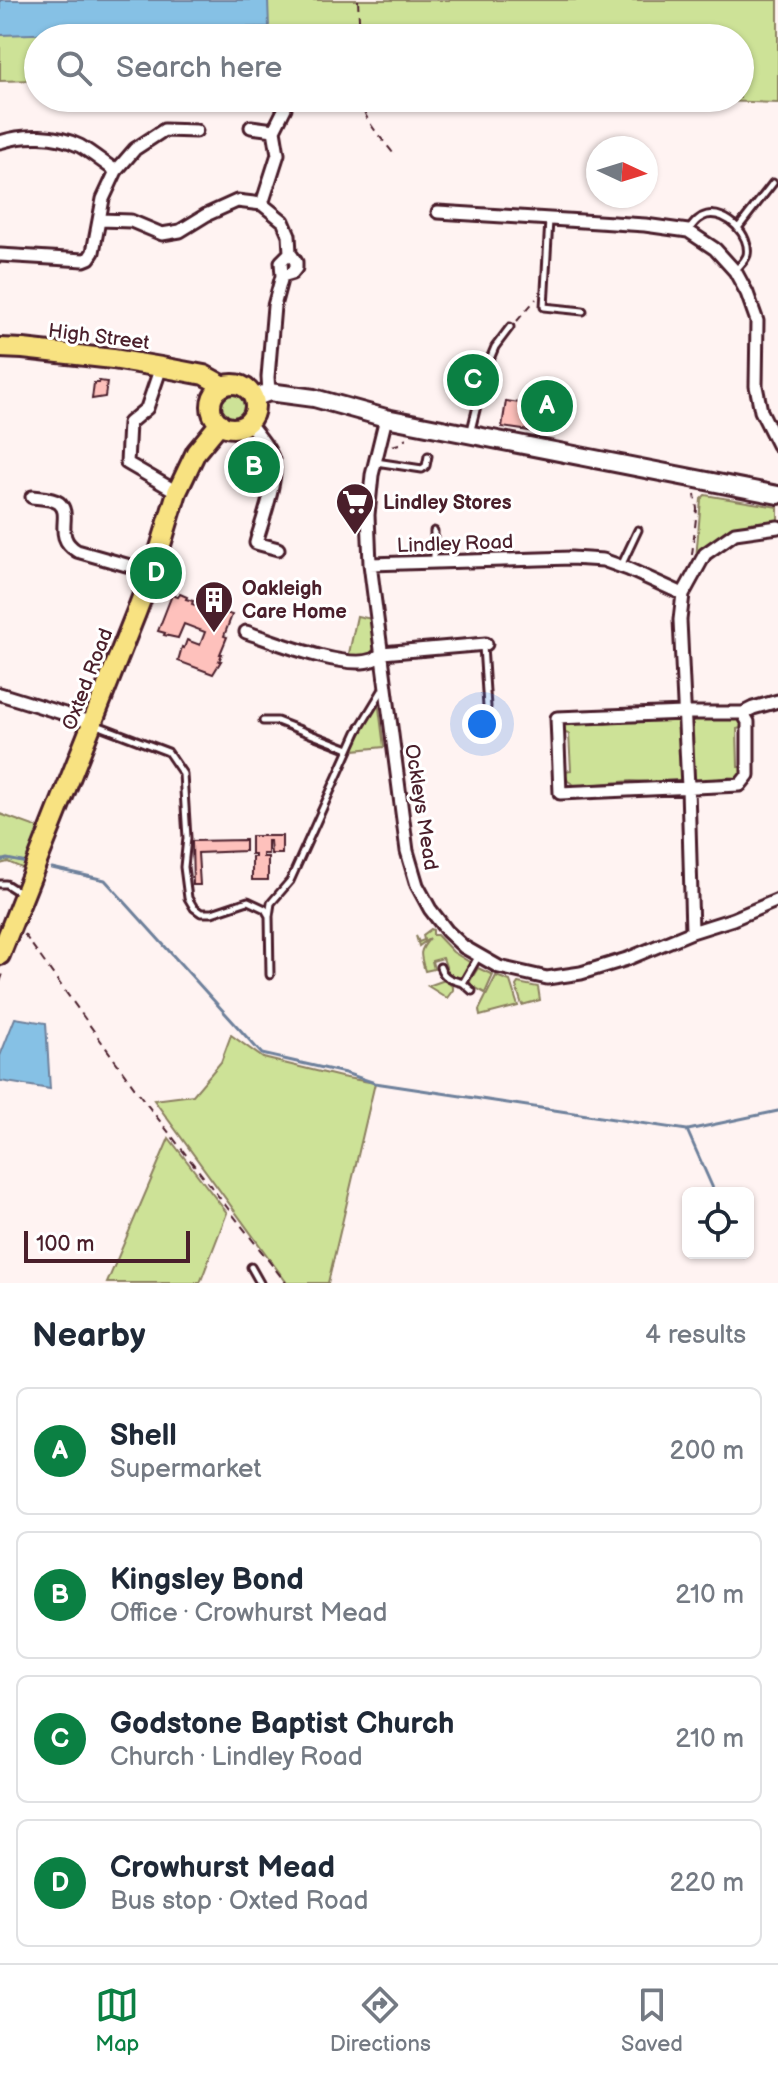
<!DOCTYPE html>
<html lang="en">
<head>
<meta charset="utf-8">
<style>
	:root { --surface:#fff; --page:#f2f2f3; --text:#1f2937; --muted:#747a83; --line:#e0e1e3; --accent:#0b8043 }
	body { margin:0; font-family:"Balsamiq Sans",sans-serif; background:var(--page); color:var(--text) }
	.controls { position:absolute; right:24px; bottom:24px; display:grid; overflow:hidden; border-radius:12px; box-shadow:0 2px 6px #0004 }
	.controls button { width:72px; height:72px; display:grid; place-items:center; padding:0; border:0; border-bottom:2px solid var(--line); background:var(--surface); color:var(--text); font:40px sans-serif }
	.compass { position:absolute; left:586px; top:136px; width:72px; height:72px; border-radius:50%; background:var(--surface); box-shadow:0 2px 6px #0004; rotate:94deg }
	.scale { position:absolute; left:24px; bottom:20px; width:166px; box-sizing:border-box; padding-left:8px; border:4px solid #4a1f2b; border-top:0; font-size:22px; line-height:28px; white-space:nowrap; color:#4a1f2b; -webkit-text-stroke:6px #fff; paint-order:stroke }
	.you { position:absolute; left:482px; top:724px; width:28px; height:28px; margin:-20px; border:6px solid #fff; border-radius:50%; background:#1a73e8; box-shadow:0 0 0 12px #1a73e833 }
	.badge { display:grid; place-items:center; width:52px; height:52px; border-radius:50%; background:var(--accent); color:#fff; font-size:26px; font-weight:700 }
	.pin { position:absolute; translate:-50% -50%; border:4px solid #fff; box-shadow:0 2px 8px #0006 }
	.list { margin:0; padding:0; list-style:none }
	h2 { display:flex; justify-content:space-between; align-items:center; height:104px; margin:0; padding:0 32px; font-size:34px }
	h2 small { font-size:26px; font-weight:400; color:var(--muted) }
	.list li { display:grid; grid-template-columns:52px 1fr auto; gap:24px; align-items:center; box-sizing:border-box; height:128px; margin:0 16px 16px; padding:0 16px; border:2px solid var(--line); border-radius:12px }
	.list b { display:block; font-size:30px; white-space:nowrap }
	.list p { margin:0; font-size:26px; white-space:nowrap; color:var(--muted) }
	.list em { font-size:26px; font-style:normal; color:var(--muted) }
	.icon { flex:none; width:44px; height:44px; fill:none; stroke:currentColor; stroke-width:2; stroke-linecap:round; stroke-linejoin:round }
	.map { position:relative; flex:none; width:778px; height:1283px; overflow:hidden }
	.search { position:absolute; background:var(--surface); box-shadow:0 2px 6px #0004; left:24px; right:24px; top:24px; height:88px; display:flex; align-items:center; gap:20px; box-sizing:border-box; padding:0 28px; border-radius:44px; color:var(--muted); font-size:30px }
	.sheet { height:680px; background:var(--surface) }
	nav { display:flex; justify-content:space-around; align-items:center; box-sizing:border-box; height:112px; border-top:2px solid var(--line); background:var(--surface); font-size:22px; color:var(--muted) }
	nav a { display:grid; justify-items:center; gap:4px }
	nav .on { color:var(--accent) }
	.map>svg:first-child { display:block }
</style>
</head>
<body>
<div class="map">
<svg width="778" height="1283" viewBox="0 0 778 1283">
	<rect width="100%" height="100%" fill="#fff3f2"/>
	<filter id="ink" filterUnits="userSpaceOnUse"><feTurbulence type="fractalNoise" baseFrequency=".0125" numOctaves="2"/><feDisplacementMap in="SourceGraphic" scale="16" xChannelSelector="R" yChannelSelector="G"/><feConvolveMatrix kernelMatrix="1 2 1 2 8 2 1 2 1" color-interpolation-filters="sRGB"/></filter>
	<g filter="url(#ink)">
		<path fill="#cde297" stroke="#8c8061" stroke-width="2" d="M 0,0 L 778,0 L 778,103 L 629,98 L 740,98 L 740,38 L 38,38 L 38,80 L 0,81 Z
			M218 406a15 15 0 1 1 30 0a15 15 0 1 1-30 0Z
			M 705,495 L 778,507 L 778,520 L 749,523 L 733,529 L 704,550 L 696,559 L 701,499 Z
			M 357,616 L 372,619 C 375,649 382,654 348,658 Z
			M 378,700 L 384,747 L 353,750 Z
			M 735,715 L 743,723 L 744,727 L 737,729 L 738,767 L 744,767 L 745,771 L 738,779 C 721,773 708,787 691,780 L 689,720 L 692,717 Z
			M 646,719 L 676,719 L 681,723 L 684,777 L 681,781 L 673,783 L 631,781 L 576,786 L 568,781 L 563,771 L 571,770 L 569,734 L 561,732 L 563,725 L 566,722 L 605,724 Z
			M 0,814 L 39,828 L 24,869 L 8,862 L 0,864 Z
			M 431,929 L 433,930 L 433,935 L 437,935 L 453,952 L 471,963 L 464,976 L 459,978 L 449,975 L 443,958 L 432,961 L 434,969 L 425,971 C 420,954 418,952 430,938 L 419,946 L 416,936 L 419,942 L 424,940 L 423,935 Z
			M 478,968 L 493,975 L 485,993 L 471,985 L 470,981 Z
			M 496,976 L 510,981 L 518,1006 L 480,1016 L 479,1010 Z
			M 445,980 L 453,987 L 453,990 L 447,998 L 428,986 Z
			M 518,983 L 538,987 L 540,1000 L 522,1005 L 516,986 Z
			M 231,1035 L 263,1058 L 341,1077 L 375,1083 L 328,1283 L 287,1283 L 154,1100 L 193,1095 L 221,1062 Z
			M 169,1138 L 227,1213 L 200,1283 L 107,1283 Z"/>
		<path fill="#86c1e5" stroke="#6e809b" stroke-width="2" d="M 0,0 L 268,0 L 269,27 L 0,35 Z
			M 15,1018 L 46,1023 L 50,1089 L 0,1081 L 0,1056 Z"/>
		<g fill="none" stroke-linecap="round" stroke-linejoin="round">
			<path stroke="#6e809b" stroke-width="3" d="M 0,861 L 7,859 L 27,863
				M 52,868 L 105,880 L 262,1054 L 345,1073 L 375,1083 L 687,1130 L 715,1193
				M 688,1130 L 778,1111
				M 742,1253 L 744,1257"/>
		</g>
		<path fill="#fec1bc" stroke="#4a1f2b" stroke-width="2" d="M 470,363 L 483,366 L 476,397 L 463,393 Z
			M 99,381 L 107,382 L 105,397 L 92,399 L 94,383 L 99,383 Z
			M 542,393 L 556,395 L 552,423 L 538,422 Z
			M 506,401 L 534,405 L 530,431 L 502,427 Z
			M 180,594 L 187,597 L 186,599 L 193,601 L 192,604 L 208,610 L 209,607 L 232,615 L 224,636 L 227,637 L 220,654 L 222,654 L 219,661 L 221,661 L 213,674 L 178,661 L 182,647 L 184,648 L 187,640 L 200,645 L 205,632 L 184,624 L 178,638 L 164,635 L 165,633 L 158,631 L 172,595 L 178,597 Z
			M 251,836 L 282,836 L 282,854 L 271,854 L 270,841 L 268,841 L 268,854 L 263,854 L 263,857 L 268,857 L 268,880 L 252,880 L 252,857 L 255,857 L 255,854 L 251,854 Z
			M 245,840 L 245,851 L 198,853 L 200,885 L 193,885 L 192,841 Z"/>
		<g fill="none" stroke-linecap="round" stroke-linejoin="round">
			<defs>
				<path id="service" d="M 549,220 L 544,307 L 583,311
					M 738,228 L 773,183
					M 688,231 C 693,225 698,217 707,215 C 727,211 751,235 747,255 C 745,261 740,265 736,270
					M 471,430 L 487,366 L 495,347 L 510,327
					M 376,462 L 422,469 L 426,466 L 428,456
					M 434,531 L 434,561
					M 621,566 L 638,530
					M 483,646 L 487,707
					M 263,721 L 277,721 L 349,749
					M 97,725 L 168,752 L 183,774 L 187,838 L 184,867 L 188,898 L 194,908 L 201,913 L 212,913 L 248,901 L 265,909 L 269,916
					M 0,884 L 6,884 L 20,893
					M 440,967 C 444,979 453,980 463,983 L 478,957
					M 270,975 L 269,916 L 271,903 L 290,881 L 357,732 L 383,689
					M 463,983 L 472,991
					M 251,1267 L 260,1283"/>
				<path id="minor" d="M 251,127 L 274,130 L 278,154 L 262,204
					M 274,130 L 285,108
					M 0,142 C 24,134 56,134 80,146 C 92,153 104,163 116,171
					M 438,212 L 645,225 L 688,231 L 715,249 L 735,271 L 747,293 L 757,321 L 756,386 L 761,411 L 778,445
					M 100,220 L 131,221 L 162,234 L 180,231 L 206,215 L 237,201 L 262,204 L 283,221 L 289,235 L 290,253 L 296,262 L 296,268 L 292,273 L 282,276
					M 0,255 L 84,260 L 89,258 L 93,252 L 103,199 L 116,171 L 135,149 L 164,130 L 196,131
					M 161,367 L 147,408 L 129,423 L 127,463 L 177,492
					M 269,392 L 268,377 L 274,306 L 282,276 L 281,262 L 290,253
					M 386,418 L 372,475 L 368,515 L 370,564 L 571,558 L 603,560 L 628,569 L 683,594
					M 248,422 C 257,434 269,447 273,460 C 279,477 261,524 256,543 L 278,549
					M 32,497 C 40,498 52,498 59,503 C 73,515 52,536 77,551 L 151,572
					M 370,564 L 407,851 L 417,885 L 430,909 L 447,931 L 464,947 L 499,967 L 547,978 L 581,973 L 627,959 L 692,932 L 733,919 L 778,900
					M 246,632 C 273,641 345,670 372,660 C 376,659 379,655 382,653 L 486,644
					M 0,694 L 94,723
					M 684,713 L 743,713 L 748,722 L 748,775 L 740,785 L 560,793 L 557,718 Z
					M 743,713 L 753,708 L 778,701
					M 692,932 L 688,787 L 680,620 L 683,594 L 705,554 L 735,533 L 778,527"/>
				<path id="secondary" d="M 254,398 L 269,392 L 314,398 L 386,418 L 778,495"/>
				<path id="primary" d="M 0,348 L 23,349 L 113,359 L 161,367 L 204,375 L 224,386
					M211 406a22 22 0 1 1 44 0a22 22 0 1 1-44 0Z
					M 0,955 L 136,613 L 157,558 L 177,492 L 196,452 L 220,423"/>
			</defs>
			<use href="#service" stroke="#4a1f2b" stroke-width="11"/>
			<use href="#minor" stroke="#4a1f2b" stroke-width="17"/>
			<use href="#secondary" stroke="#4a1f2b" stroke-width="22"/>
			<use href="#primary" stroke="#4a1f2b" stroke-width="24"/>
			<path stroke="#4a1f2b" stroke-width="2" stroke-dasharray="8 6" stroke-linecap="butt" d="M 358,0 L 360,38
				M 361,98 C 362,119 381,137 393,153
				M 517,321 L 536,299
				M 392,446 L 399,444 L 406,438
				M 692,555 L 697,509 L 695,494
				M 24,934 L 145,1102 L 286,1283
				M 0,982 L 4,971"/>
			<use href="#service" stroke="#fff" stroke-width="5"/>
			<use href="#minor" stroke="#fff" stroke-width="11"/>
			<use href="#secondary" stroke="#fff" stroke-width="16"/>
			<use href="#primary" stroke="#f8e281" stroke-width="18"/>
		</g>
	</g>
	<defs>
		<symbol id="supermarket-pin" viewBox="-11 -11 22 30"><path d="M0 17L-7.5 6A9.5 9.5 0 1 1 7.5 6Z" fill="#4a1f2b" stroke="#fff"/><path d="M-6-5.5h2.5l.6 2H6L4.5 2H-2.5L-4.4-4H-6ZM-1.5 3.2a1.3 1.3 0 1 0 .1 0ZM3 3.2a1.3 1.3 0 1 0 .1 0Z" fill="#fff"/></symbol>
		<symbol id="building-pin" viewBox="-11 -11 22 30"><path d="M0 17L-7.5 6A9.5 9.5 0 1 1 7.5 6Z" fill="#4a1f2b" stroke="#fff"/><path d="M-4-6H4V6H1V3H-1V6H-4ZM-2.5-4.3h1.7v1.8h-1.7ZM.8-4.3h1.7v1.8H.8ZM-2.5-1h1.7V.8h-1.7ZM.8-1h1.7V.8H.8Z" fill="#fff"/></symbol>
	</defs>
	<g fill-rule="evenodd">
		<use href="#supermarket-pin" x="333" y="480" width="44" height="60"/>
		<use href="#building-pin" x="192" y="578" width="44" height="60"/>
	</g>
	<g text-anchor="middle" stroke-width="6" stroke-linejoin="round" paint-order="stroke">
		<g font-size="20" fill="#4a1f2b" stroke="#fff">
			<text transform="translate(99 336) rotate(7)" y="7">High Street</text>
			<text transform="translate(455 543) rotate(-2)" y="7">Lindley Road</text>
			<text transform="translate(87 679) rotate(-69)" y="7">Oxted Road</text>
			<text transform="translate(422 807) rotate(81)" y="7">Ockleys Mead</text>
		</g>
		<g font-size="20" font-weight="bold" fill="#4a1f2b" stroke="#fff" text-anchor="start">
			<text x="383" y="509">Lindley Stores</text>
			<text x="242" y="595">Oakleigh<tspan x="242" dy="23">Care Home</tspan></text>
		</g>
	</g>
</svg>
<div class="controls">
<button><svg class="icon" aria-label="locate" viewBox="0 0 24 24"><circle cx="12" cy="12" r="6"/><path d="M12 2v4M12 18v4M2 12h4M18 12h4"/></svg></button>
</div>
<svg class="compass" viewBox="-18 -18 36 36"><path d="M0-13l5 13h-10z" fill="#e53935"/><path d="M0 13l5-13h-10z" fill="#747a83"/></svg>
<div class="scale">100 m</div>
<div class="you"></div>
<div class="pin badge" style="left:547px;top:406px">A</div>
<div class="pin badge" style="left:254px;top:467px">B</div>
<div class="pin badge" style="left:473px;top:380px">C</div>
<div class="pin badge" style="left:156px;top:573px">D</div>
<div class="search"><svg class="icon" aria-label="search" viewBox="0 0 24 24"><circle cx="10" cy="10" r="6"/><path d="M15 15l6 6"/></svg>Search here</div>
</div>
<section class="sheet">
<h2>Nearby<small>4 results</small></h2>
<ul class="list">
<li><span class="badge">A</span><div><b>Shell</b><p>Supermarket</p></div><em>200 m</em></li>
<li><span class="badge">B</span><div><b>Kingsley Bond</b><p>Office · Crowhurst Mead</p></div><em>210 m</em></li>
<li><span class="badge">C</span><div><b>Godstone Baptist Church</b><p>Church · Lindley Road</p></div><em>210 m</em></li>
<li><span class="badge">D</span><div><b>Crowhurst Mead</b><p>Bus stop · Oxted Road</p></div><em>220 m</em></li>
</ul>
</section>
<nav>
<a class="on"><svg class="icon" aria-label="map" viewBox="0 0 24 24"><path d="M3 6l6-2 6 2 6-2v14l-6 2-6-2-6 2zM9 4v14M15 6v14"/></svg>Map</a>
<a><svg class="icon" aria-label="directions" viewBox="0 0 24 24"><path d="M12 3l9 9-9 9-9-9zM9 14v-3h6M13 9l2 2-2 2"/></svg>Directions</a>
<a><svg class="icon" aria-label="saved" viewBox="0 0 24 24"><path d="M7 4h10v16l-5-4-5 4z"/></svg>Saved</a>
</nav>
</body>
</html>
